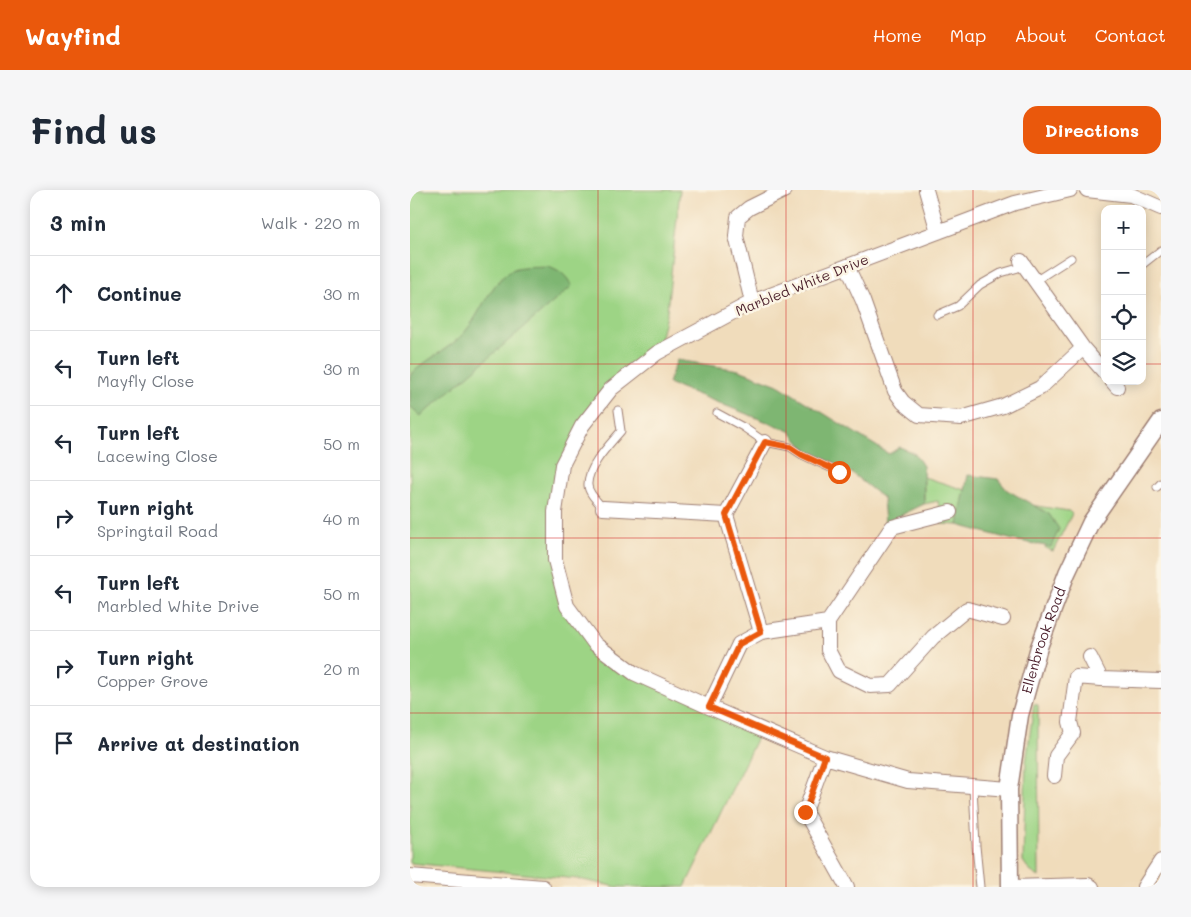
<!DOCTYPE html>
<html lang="en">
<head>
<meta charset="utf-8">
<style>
	:root { --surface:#fff; --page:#f6f6f7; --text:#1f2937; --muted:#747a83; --line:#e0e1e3; --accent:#ea580c }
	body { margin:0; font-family:Mali,sans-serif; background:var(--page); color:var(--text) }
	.controls { position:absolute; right:15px; top:15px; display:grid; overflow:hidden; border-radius:10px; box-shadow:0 2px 12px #0003 }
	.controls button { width:45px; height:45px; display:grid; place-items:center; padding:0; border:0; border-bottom:1px solid var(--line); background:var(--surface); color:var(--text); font:25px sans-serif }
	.stop { position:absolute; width:15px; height:15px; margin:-11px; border:4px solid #ea580c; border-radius:50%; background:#fff }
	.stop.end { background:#ea580c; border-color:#fff; box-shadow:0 1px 5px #0008 }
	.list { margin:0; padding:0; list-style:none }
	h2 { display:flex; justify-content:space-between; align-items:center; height:65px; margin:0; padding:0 20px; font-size:21px }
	h2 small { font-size:16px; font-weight:400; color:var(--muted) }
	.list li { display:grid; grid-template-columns:32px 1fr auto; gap:15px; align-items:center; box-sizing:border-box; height:75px; padding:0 20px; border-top:1px solid var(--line) }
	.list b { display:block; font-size:19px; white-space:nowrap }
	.list p { margin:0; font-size:16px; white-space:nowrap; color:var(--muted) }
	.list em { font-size:16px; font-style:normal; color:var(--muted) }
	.icon { flex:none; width:28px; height:28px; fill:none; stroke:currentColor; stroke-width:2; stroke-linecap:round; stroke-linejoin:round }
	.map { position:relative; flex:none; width:751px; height:697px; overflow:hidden; border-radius:15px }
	header { display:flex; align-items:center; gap:30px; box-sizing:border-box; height:70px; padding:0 25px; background:var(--accent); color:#fff }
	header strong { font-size:24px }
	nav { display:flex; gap:28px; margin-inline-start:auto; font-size:18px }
	.intro { display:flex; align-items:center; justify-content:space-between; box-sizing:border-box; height:120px; padding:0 30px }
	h1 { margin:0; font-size:35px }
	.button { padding:12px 22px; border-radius:15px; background:var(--accent); color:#fff; font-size:18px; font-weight:700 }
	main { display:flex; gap:30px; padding:0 30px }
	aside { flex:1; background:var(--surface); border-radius:15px; box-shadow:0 2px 12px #0003 }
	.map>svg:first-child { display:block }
</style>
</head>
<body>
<header>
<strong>Wayfind</strong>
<nav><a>Home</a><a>Map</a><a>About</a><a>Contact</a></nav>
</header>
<div class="intro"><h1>Find us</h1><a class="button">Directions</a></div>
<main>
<aside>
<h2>3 min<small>Walk · 220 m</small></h2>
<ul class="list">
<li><svg class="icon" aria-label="ahead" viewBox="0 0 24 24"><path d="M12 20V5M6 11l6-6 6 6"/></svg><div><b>Continue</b></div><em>30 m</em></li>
<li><svg class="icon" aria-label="left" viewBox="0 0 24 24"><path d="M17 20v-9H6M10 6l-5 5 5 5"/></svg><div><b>Turn left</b><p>Mayfly Close</p></div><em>30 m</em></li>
<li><svg class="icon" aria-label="left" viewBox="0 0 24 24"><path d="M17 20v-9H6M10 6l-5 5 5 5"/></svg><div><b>Turn left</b><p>Lacewing Close</p></div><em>50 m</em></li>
<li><svg class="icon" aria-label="right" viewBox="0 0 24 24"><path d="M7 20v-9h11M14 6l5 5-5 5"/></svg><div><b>Turn right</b><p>Springtail Road</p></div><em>40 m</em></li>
<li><svg class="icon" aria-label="left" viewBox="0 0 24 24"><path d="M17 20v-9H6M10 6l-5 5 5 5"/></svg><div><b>Turn left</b><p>Marbled White Drive</p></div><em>50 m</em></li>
<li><svg class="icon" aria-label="right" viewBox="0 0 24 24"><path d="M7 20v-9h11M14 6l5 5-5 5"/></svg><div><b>Turn right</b><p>Copper Grove</p></div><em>20 m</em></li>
<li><svg class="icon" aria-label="arrive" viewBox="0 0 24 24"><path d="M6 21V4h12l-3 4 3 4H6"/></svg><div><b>Arrive at destination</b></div></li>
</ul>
</aside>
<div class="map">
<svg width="751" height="697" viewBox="0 0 751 697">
	<rect width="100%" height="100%" fill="#fcf5e5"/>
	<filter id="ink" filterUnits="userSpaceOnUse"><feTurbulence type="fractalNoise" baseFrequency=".02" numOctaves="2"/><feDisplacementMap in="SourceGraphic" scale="10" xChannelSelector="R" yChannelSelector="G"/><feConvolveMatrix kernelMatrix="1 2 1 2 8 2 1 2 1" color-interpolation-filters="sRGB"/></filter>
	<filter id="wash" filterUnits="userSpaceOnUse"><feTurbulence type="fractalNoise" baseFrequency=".0096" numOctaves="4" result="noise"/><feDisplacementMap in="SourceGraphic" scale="20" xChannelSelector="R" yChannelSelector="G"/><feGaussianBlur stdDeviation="1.12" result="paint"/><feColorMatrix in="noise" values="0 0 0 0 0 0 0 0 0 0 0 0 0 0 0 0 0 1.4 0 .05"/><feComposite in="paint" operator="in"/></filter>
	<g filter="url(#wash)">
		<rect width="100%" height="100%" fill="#f0dcbb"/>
		<path fill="#9dd485" stroke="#747a58" d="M 0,0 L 270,0 L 257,121 L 247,163 L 201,199 L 152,275 L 145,322 L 157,416 L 185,454 L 224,483 L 351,539 L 275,697 L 208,697 L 168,689 L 0,673 Z
			M 514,287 L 555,300 L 548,335 L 531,334 L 528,311 L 514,314 Z
			M 620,315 L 659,321 L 662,324 L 643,361 L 635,358 L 640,347 Z
			M 624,514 L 628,515 L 629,687 L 620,681 L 613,671 L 616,573 Z"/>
		<path fill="#7eb672" stroke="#646a4e" d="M 138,76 C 150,80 156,85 162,96 L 11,226 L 0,216 L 0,186 C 13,170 39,160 54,143 C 71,124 78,96 100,81 C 109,75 127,77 138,76 Z
			M 267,170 L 329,180 L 368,195 L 479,264 L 490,257 L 505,264 L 513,276 L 514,314 L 475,333 L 473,308 L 434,277 L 416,272 L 394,258 L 380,241 L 258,193 Z
			M 558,285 L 588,289 L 597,300 L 639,324 L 649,339 L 641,357 L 603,350 L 548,335 Z"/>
	</g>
	<g filter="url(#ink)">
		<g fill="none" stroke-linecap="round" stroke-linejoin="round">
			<defs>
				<path id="service" d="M 732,75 L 751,60
					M 625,91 L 661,68
					M 527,125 L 548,116 L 570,95 L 591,83 L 615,76
					M 307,223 L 333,237 L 355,252 L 380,257 L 392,265 L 429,282
					M 747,297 L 751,293
					M 193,318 C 188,312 178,303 178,295 C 177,277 200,254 211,241 L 208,220
					M 563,597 L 566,656 L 570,697"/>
				<path id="minor" d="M 516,0 L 528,42
					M 677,0 L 721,5 L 751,18
					M 611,71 L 673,158 L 695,183
					M 437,76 L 453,111 L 485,201 L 493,212 L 509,225 L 551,228 L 593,216 L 630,198 L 673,158
					M 342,112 L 326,46 L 328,27 L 339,18 L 375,0
					M 702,191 L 707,197
					M 193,318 L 316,325 L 351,442
					M 316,325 L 355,252
					M 418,432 L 418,460 L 429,481 L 460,496 L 480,495 L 523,447 L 557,419 L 593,429
					M 680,467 L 691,489 L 751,491
					M 299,517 L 329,454 L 351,442 L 418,432 L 482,337 L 540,322
					M 415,567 L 395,622 L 437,697
					M 644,586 L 646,566 L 663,543 L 660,532 L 666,487 L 691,489
					M 599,599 L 498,591 L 415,567 L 299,517 L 224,483 L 185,454 L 157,416 L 145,370 L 145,322 L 152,275 L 172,236 L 201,199 L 247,163 L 342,112 L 605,13 L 660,0
					M 0,686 L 133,697
					M 602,697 L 678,695 L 682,697
					M 734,697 L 751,671"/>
				<g id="tertiary">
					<path id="s1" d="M 600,697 L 599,599 L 610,525 L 629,457 L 657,383 L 681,332 L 751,231"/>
				</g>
			</defs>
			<use href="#service" stroke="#9d7e73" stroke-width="9"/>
			<use href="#minor" stroke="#9d7e73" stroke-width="16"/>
			<use href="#tertiary" stroke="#9d7e73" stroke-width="19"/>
			<use href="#service" stroke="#fff" stroke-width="7"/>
			<use href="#minor" stroke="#fff" stroke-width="14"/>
			<use href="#tertiary" stroke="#fff" stroke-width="16"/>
		</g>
	</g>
	<g fill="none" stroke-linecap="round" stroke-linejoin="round" filter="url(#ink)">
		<path stroke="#ea580c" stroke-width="6" d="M 395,622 L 415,567 L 299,517 L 329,454 L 351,442 L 316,325 L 355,252 L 380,257 L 392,265 L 429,282"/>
	</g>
	<path fill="none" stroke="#d62828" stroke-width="1" stroke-opacity="0.55" d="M 188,0 L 188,697M 376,0 L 376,697M 563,0 L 563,697M 0,174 L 695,174M 732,174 L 751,174M 0,348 L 751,348M 0,523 L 751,523"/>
	<g text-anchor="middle" stroke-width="5" stroke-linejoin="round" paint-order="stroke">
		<g font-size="14" fill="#4a1f2b" stroke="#fcf5e5">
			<text transform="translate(392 95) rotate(-22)" y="5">Marbled White Drive</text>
			<text dy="5" stroke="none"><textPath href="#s1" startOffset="251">Ellenbrook Road</textPath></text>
		</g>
	</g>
</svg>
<div class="controls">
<button>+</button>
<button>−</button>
<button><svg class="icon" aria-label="locate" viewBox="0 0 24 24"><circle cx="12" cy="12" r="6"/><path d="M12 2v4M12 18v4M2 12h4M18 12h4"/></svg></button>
<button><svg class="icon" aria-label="layers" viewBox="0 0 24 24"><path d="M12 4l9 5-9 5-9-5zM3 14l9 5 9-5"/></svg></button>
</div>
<div class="stop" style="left:429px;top:282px"></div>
<div class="stop end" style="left:395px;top:622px"></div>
</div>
</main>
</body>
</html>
